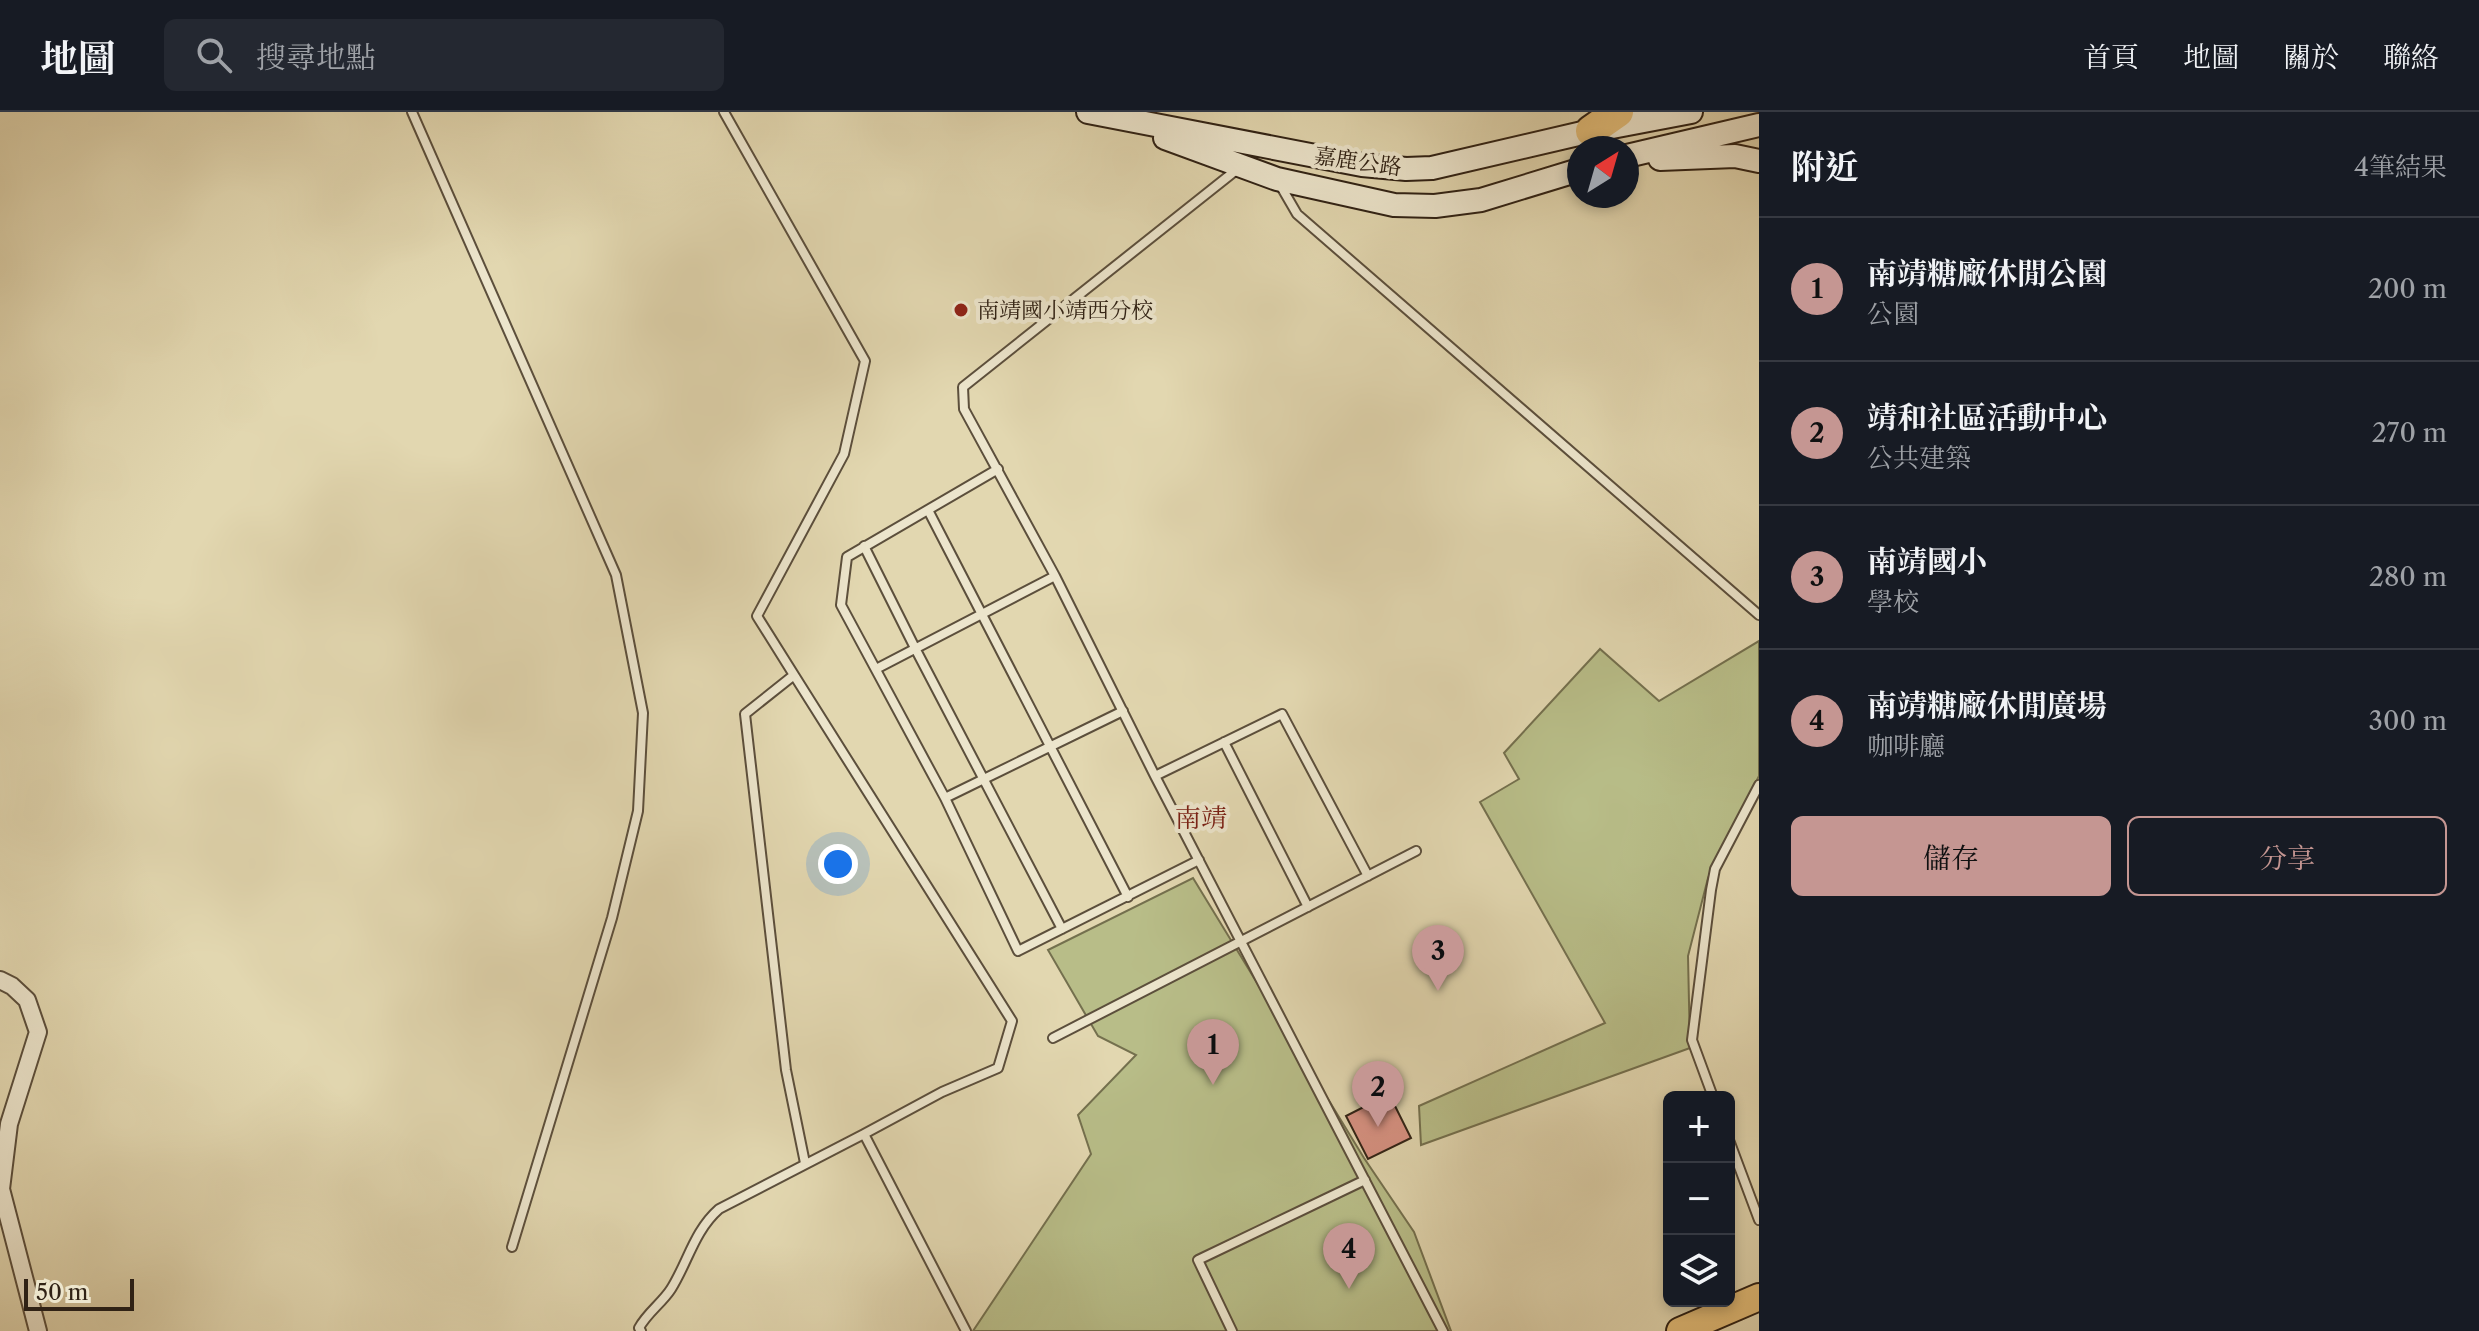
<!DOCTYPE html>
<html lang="zh-TW">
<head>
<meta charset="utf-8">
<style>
	:root { --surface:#171b24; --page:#242831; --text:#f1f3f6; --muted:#9ea1a6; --line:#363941; --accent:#c59692 }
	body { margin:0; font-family:"Libre Caslon Text","Noto Serif TC",serif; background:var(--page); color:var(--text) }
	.controls { position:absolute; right:24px; bottom:24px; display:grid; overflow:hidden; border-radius:12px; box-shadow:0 4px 12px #0003 }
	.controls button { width:72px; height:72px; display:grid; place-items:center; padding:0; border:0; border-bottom:2px solid var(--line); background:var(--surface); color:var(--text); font:40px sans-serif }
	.compass { position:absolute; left:1567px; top:24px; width:72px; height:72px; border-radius:50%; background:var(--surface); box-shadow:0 4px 12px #0003; rotate:37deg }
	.scale { position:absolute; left:24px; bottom:20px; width:110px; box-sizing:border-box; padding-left:8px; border:4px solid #302215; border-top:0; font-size:22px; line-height:28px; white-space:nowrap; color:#302215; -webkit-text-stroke:6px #ece5cc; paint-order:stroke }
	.you { position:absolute; left:838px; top:752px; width:28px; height:28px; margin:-20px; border:6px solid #fff; border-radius:50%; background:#1a73e8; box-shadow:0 0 0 12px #1a73e833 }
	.badge { display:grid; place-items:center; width:52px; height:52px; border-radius:50%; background:var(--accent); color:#111; font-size:26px; font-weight:700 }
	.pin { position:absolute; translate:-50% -66px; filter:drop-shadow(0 2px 4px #0008) }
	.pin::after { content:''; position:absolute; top:42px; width:28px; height:24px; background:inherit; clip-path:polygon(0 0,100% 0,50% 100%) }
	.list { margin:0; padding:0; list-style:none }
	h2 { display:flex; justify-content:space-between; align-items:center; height:104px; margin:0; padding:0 32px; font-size:34px }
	h2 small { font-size:26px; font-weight:400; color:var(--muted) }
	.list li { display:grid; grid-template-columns:52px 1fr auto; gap:24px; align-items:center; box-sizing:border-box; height:144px; padding:0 32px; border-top:2px solid var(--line) }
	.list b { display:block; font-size:30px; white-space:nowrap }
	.list p { margin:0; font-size:26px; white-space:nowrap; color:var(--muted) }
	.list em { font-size:26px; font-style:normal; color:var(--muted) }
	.actions { display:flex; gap:16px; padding:24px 32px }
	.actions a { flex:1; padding:18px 0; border:2px solid var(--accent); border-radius:12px; text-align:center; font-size:28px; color:var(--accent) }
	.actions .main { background:var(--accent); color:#111 }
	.icon { flex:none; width:44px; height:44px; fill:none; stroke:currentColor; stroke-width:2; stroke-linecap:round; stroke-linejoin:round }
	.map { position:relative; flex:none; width:1759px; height:1219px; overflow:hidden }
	header { display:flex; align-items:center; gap:48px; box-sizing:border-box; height:112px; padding:0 40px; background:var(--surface); border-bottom:2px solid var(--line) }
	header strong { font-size:38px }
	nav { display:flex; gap:44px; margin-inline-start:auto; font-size:28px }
	.search { width:560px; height:72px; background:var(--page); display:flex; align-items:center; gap:20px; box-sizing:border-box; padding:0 28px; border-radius:12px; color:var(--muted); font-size:30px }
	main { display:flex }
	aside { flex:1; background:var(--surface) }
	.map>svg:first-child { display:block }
</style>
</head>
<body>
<header>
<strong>地圖</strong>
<div class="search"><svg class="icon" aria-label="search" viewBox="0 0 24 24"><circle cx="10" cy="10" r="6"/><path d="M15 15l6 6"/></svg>搜尋地點</div>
<nav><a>首頁</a><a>地圖</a><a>關於</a><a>聯絡</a></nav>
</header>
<main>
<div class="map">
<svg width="1759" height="1219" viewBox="0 0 1759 1219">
	<rect width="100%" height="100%" fill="#e2d7b0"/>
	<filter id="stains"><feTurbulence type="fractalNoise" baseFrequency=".0025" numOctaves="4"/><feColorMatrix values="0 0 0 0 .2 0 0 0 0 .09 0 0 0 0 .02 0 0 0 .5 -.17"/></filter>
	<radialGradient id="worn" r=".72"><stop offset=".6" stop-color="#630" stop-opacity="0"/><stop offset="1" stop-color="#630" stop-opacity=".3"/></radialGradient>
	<path fill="#b8bd88" stroke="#74704e" stroke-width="2" d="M 1759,529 L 1759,664 L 1708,766 L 1688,844 L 1690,936 L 1421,1033 L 1419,994 L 1605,911 L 1480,690 L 1519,667 L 1504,641 L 1600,537 L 1659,589 Z
		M 1193,766 L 1364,1046 L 1414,1120 L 1451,1219 L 973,1219 L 1091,1042 L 1078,1003 L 1136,943 L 1098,924 L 1048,838 Z"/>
	<path fill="#d89283" stroke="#302215" stroke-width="2" d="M 1389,982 L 1411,1026 L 1368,1047 L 1346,1004 Z"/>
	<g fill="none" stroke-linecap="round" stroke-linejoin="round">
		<defs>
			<path id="lane" d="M 412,0 L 616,463 L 643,601 L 638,699 L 612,806 L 512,1135
				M 724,0 L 865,249 L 844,342 L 757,504 L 794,563
				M 1240,55 L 963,275 L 964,297 L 1055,464 L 1155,664 L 1443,1219
				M 1279,71 L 1297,102 L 1759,503
				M 998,357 L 847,445 L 841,493 L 945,686 L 1018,839 L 1199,748
				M 928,398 L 1128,785
				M 864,434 L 916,538 L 1062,817
				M 876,557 L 1055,464
				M 1224,630 L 1308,795
				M 1155,664 L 1282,602 L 1368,764
				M 945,686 L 1123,599
				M 1053,926 L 1416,739
				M 1713,985 L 1692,928 L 1711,778 L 1715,757 L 1759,673
				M 1729,1028 L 1759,1108
				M 805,1051 L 786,958 L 745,602 L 794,563 L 1012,909 L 998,956 L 942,980 L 864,1022
				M 641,1219 L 639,1216 C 647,1201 662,1191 671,1177 C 688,1150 694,1119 719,1097 L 864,1022 L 966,1219
				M 1232,1219 L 1198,1148 L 1365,1068"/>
			<path id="street" d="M 0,868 L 12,874 L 27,888 L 38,920 L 9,1012 L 1,1077 L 38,1219"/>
			<path id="secondary" d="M 1088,0 L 1362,53 L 1406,57 L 1432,56 L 1591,19 L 1691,0
				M 1165,26 L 1277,67 L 1394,93 L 1435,94 L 1481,88 L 1579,58
				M 1627,44 L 1759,13
				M 1660,47 L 1735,44 L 1759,49"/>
			<path id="primary" d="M 1680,1219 L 1759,1185"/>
			<path id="highway" d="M 1591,19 L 1618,0"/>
		</defs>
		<use href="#lane" stroke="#5c4f3c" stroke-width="12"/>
		<use href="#street" stroke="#5c4f3c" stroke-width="20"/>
		<use href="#secondary" stroke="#302215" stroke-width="26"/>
		<use href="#primary" stroke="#302215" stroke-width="30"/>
		<use href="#highway" stroke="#302215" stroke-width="34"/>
		<use href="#lane" stroke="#ece5cc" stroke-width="8"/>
		<use href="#street" stroke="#ece5cc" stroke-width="16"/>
		<use href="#secondary" stroke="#ece5cc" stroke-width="22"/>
		<use href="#primary" stroke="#e1bc78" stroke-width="26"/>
		<use href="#highway" stroke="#e1bc78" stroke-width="30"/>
	</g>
	<circle fill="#8f2418" stroke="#ece5cc" stroke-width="3" cx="961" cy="198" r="8"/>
	<g text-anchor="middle" stroke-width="8" stroke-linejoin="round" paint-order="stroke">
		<g font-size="22" fill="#302215" stroke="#ece5cc">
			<text transform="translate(1358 49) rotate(8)" y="8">嘉鹿公路</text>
		</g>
		<g font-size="22" fill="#302215" stroke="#ece5cc" text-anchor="start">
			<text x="977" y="206">南靖國小靖西分校</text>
		</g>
		<g font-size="26" fill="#7a1f14" stroke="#ece5cc">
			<text x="1201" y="715">南靖</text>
		</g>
	</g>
	<rect width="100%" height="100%" filter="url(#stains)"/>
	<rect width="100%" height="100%" fill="url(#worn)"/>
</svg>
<div class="controls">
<button>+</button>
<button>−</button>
<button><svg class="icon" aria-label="layers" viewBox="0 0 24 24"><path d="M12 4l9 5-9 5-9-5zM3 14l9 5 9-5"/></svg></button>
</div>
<svg class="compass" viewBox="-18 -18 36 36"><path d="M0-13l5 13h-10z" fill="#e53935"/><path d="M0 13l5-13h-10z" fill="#9ea1a6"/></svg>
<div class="scale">50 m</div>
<div class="you"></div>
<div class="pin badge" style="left:1213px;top:973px">1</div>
<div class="pin badge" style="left:1378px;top:1015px">2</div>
<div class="pin badge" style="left:1438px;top:879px">3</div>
<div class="pin badge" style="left:1349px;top:1177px">4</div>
</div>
<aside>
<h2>附近<small>4筆結果</small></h2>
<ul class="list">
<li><span class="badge">1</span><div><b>南靖糖廠休閒公園</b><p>公園</p></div><em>200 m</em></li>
<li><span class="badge">2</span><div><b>靖和社區活動中心</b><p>公共建築</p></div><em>270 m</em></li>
<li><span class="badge">3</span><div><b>南靖國小</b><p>學校</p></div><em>280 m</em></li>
<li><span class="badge">4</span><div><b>南靖糖廠休閒廣場</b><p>咖啡廳</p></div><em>300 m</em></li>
</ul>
<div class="actions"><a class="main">儲存</a><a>分享</a></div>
</aside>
</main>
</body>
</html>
